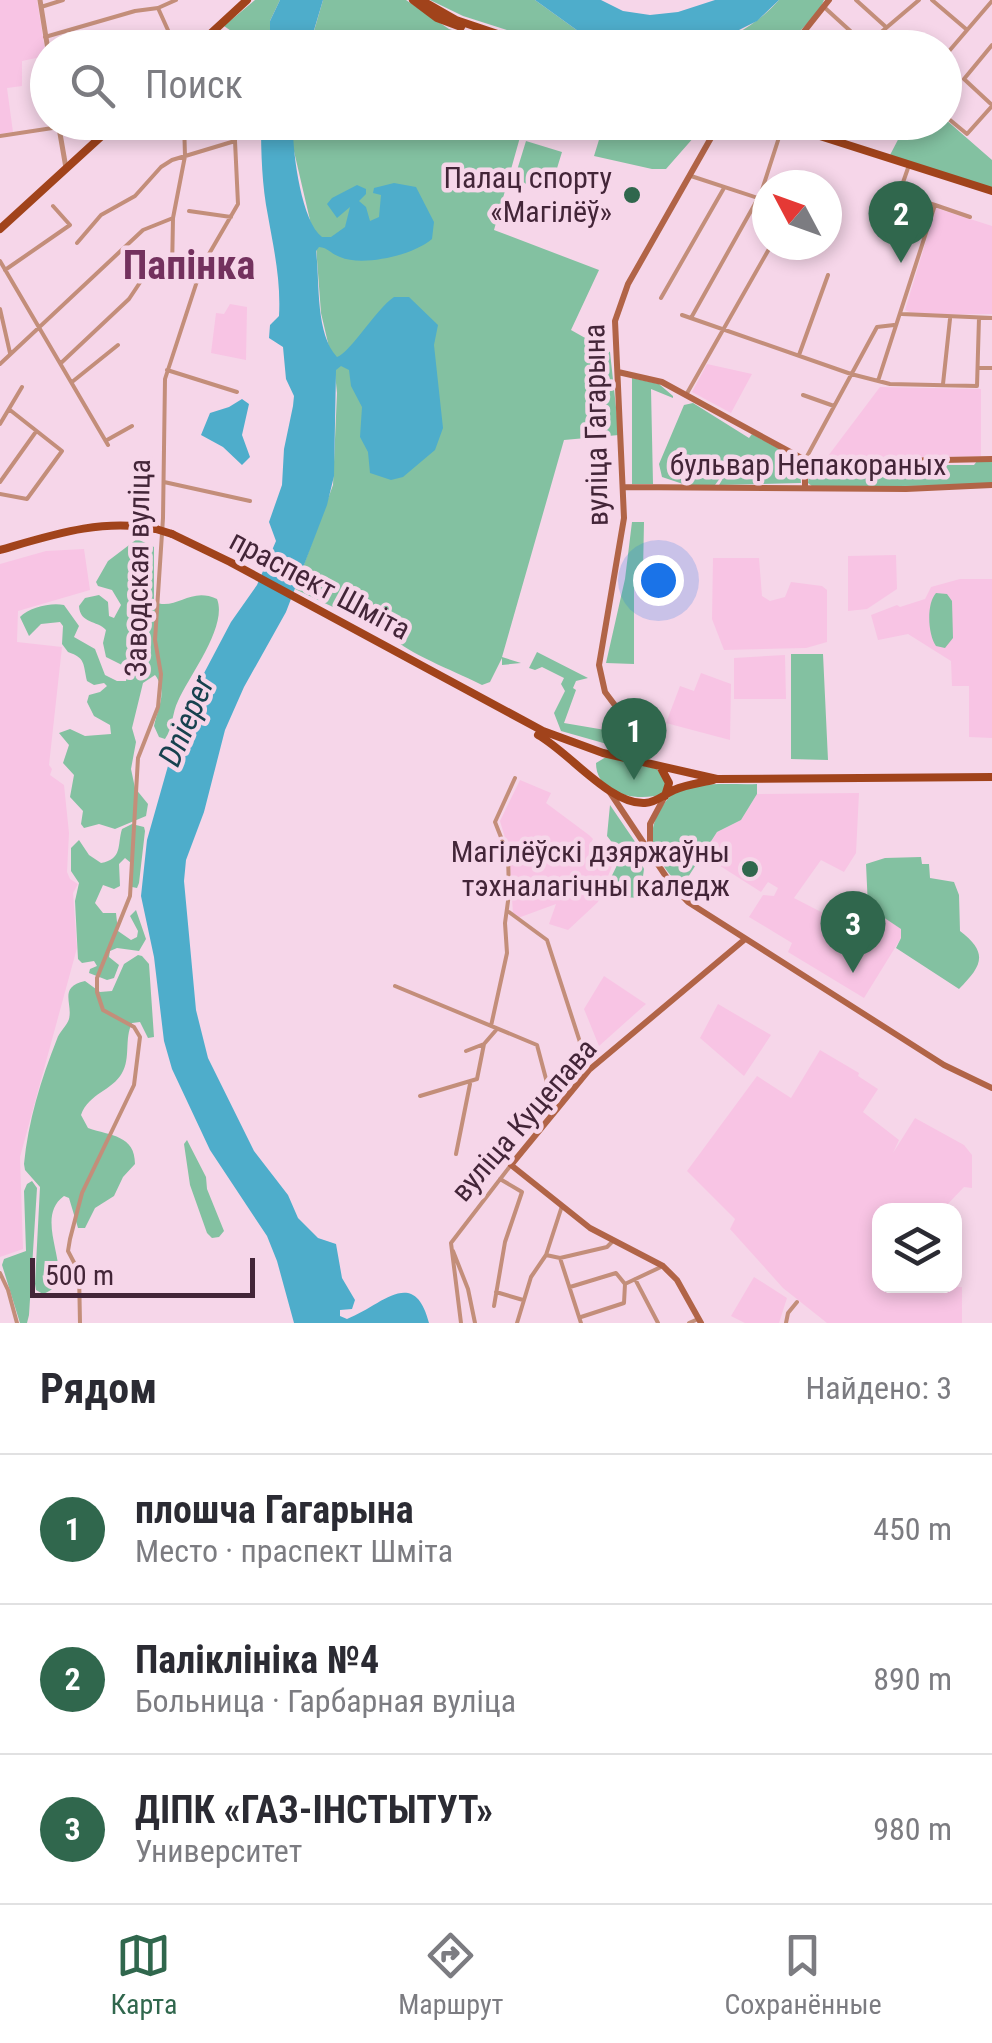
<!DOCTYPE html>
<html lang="ru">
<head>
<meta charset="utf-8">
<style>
	:root { --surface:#fff; --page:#f7f7f7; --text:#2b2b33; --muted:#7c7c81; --line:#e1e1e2; --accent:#30674d }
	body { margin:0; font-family:"Roboto Condensed",sans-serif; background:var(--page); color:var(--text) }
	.controls { position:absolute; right:30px; bottom:30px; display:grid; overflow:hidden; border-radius:20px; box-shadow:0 5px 15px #0003 }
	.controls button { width:90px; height:90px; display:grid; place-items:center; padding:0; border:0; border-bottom:2px solid var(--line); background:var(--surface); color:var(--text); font:50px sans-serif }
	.compass { position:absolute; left:752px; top:170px; width:90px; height:90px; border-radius:50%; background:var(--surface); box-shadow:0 5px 15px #0003; rotate:311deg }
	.scale { position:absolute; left:30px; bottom:25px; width:225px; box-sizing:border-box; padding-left:10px; border:5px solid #432538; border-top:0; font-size:28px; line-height:35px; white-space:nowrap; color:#432538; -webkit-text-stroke:8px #f6d6e9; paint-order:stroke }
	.you { position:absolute; left:658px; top:580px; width:35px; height:35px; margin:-25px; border:8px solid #fff; border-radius:50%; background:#1a73e8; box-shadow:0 0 0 15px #1a73e833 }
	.badge { display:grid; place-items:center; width:65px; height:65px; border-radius:50%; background:var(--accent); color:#fff; font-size:32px; font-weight:700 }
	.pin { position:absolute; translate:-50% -82px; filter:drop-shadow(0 2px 5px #0008) }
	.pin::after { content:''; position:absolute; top:52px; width:35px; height:30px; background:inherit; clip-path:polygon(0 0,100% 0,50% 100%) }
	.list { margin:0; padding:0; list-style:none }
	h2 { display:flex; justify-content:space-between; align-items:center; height:130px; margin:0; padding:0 40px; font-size:42px }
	h2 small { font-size:32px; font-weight:400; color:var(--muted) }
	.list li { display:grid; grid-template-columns:65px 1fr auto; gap:30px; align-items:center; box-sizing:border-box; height:150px; padding:0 40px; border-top:2px solid var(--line) }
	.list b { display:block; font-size:38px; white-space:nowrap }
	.list p { margin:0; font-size:32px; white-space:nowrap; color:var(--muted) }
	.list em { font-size:32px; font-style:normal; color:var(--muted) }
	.icon { flex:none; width:55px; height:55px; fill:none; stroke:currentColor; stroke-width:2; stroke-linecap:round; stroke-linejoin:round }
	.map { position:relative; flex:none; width:992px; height:1323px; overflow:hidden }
	.search { position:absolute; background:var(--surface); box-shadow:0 5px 15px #0003; left:30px; right:30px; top:30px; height:110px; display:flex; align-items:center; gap:25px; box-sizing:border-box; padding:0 35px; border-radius:55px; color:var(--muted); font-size:38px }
	.sheet { height:580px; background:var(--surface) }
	nav { display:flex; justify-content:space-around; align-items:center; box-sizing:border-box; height:140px; border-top:2px solid var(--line); background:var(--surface); font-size:28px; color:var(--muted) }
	nav a { display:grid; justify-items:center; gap:5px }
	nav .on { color:var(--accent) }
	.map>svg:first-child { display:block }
</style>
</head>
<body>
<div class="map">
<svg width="992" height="1323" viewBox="0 0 992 1323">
	<rect width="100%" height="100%" fill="#f6d6e9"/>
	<path fill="#f8c4e4" d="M 0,0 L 37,0 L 46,56 L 22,61 L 22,86 L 7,88 L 13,132 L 0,134 Z
		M 936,208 L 992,226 L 992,314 L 916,315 L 905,310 Z
		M 230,304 L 247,307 L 246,360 L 211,353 L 216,313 L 224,314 Z
		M 707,364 L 752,374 L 731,413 L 692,392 Z
		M 880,387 L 981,389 L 981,456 L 825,460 Z
		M 84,549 L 90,590 L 18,611 L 17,642 L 62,647 L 49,765 L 52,769 L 50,775 L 64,785 L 69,833 L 67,872 L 70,879 L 78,884 L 73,893 L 77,948 L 20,1157 L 23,1249 L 0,1257 L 0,564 L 46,551 Z
		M 896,555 L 897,589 L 867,609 L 848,611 L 848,556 Z
		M 713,558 L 759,558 L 762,596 L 770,601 L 785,597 L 791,582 L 822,586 L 827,590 L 827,642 L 806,648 L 724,650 L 712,619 Z
		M 960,579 L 992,579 L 992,738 L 969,737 L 969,686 L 952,686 L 951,661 L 908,634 L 878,640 L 871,615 L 897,605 L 900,607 L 925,599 L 931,587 Z
		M 785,655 L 786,699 L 734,699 L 734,658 Z
		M 701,673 L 731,684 L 730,740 L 666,723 L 680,686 L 694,691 Z
		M 520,780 L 551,793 L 546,803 L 589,835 L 593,839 L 589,846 L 612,866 L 598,902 L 568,930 L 549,924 L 556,904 L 518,918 L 513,914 L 509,851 L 500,821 Z
		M 859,793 L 856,853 L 844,872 L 821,860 L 794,898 L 852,928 L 868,907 L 902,929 L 901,938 L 864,998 L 788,952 L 792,943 L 749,917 L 763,895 L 774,896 L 778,888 L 768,882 L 761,892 L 703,855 L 717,832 L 741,820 L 757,794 Z
		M 604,976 L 646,1004 L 599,1046 L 584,1009 Z
		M 718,1004 L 771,1035 L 744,1076 L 700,1038 Z
		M 820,1050 L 859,1073 L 858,1076 L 878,1089 L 863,1112 L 899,1140 L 893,1153 L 915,1118 L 964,1145 L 972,1155 L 972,1188 L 964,1187 L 942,1210 L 880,1210 L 880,1286 L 962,1287 L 962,1323 L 827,1323 L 783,1288 L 730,1229 L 735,1219 L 687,1171 L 757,1076 L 791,1098 Z
		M 754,1277 L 787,1298 L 779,1323 L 745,1323 L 731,1316 Z"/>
	<path fill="#83c1a1" d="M 255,0 L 280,0 L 270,21 L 270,47 L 254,47 L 224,26 Z
		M 323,0 L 406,0 L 449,29 L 504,47 L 309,48 Z
		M 430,0 L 535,0 L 585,36 L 612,47 L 560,47 L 463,16 Z
		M 779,0 L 824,0 L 819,11 L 785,47 L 701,48 C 731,39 759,23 779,0 Z
		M 945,119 L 992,160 L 992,189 L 890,155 L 902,132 L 911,136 L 918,123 L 944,122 Z
		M 701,122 L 702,128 L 666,169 L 652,169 L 594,156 L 602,130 L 579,123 Z
		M 293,123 L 524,123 L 494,230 L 599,270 L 571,330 L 610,352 L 619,435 L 564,440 L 502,657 L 521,663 L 502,665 L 502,658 L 490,682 L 482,685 C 463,675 410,654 397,641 C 379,625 393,611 356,612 L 352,616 L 295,589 L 333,485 L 337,393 L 335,373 L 321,313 L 316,246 L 293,147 Z
		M 526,141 L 562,152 L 550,191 L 514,180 Z
		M 632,378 L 659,384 L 673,396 L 673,398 L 651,389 L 653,484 L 632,484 Z
		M 693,403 L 749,438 L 752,434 L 799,460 L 801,483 L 719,485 L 737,455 L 715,485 L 686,485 L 662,477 L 659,464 L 684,405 Z
		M 977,461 L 992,461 L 992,485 L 813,487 L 808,483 L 810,466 L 932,462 L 933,465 L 974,465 Z
		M 632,522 L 644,522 L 643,572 L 634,573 L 634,664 L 606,663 L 625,579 Z
		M 137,539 L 154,547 L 154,602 C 177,611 190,586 217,599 C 228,626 189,676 178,701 C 172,713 173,727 165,739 L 159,737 L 154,726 C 158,707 168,692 155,675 L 143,683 L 132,728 L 136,742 L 131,769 L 135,788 L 148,804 L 146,816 L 115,829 L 99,824 L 84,828 L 81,824 L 83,811 L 70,797 L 74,775 L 63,763 L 69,745 L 59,733 L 70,729 L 85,736 L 111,734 L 110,725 L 94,716 L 87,702 L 89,695 L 100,692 L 107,686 L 104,683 L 94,685 L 87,681 C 83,664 86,658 68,652 L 62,644 L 63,626 L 60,622 L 41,624 L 29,636 L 20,617 C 29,607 52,602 64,605 L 79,626 L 74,637 L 95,649 L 105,675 L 117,681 L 126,681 L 128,668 L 106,657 L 103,643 L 106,630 C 97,620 80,624 79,606 L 85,598 L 99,595 L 108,602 L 109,616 L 114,618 L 121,605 L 112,590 L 98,586 L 96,582 L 108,561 Z
		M 936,593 L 947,594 L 952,601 L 953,638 L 945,648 L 936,646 C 928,635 926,604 936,593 Z
		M 537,652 L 588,678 L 576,681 L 573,688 L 576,690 L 564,723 L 611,731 L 617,717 L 614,746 L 561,731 L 554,713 L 565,691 L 561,684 L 564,678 L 542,667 L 535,670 L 529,668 Z
		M 791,654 L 823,654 L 828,760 L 791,759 Z
		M 606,757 L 657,769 L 667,785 L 663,794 C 638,802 596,795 596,763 Z
		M 757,784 L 757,794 L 741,820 L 717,832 L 681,888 C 661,864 642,842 659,812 C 664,803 669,795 680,790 C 703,781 733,785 757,784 Z
		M 610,805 L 640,849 L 636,852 L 644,869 L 640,898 L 602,896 L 622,855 L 607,836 Z
		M 132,824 L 144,827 L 145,831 L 139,883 L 137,888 L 132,887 L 131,863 L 125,858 L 119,864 L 120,886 L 114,889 L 103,885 L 95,903 L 103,913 L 116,913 L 118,931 L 131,940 L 137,937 L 138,931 L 130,916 L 136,910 L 146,939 L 139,951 L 117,948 L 110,951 L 109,957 L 119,965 L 114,978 L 107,980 L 89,973 L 90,969 L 97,966 L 94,961 L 82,963 L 78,959 L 75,901 L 79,883 L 71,871 L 71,848 L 79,840 L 89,855 L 101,863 C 123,859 117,845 122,829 Z
		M 921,857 L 922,864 L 929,864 L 930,878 L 954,882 L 959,895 L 960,931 C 989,953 982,966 959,989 L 896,948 L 901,938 L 901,929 L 868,907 L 866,864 L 885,858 Z
		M 138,955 L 142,956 L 149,964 L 154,1037 L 148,1038 L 140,1022 L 132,1023 C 124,1039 131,1058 122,1073 C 112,1091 89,1093 81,1115 L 88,1128 C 111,1136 135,1135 135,1164 L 123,1177 L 114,1196 L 95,1208 L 85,1228 L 78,1228 L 69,1198 L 64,1196 C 29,1221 83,1281 43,1294 L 36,1290 L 35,1284 L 40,1187 L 25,1170 L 24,1164 C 28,1122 41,1079 57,1039 C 59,1032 67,1026 69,1019 C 73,1003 58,987 85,981 L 100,992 L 112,991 L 124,964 Z
		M 187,1140 L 206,1177 L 207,1189 L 224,1231 L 219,1237 L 212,1238 L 207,1233 L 190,1185 L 184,1144 Z
		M 32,1181 L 37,1188 L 29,1315 L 27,1323 L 20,1323 L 2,1265 L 4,1259 L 26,1251 L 24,1191 L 27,1184 Z"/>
	<path fill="#4eadcb" d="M 280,0 L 323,0 L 309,47 L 270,47 L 270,21 Z
		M 535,0 L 601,0 L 623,11 L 650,15 L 678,12 L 715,0 L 779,0 L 757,21 L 707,46 L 612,48 L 585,36 Z
		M 261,123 L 293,123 C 292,149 301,221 322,237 L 331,237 L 345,227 L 350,207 L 337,218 L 327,204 L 332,198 L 357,185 L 366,189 L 366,194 L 359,201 L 366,207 L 370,221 L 379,217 L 381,195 L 373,193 L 374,188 L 394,183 L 416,187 L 434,222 L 432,239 C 414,255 363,267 340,257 C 331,254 329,248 319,247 L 316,251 C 320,282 315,333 337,357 C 351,352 375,310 394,297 L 409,297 L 438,325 L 434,345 L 443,428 L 435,450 L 403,477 L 391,480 L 370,473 L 368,452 L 360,437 L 362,407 L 351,386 L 349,370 L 341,366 L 336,370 L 334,476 L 327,505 L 286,612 L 244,687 L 225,730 L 204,812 L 186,860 L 184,881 L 196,1010 L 208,1058 L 254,1151 L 288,1195 L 298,1218 L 318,1238 L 336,1244 L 342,1278 L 355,1300 L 352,1309 L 340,1310 L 340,1316 L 347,1319 C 381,1306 414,1265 429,1323 L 294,1323 L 277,1261 L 267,1236 L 210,1150 L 172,1069 L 164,1041 L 154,957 L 141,896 L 147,840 L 183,713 L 231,622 L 257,585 L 276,541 L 269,522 L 282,485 L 284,449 L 293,406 L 294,396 L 286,379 L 283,347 L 269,338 L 270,325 L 279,316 C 281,281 274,250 268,216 C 262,186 261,153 261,123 Z
		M 242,399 L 249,404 L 242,435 L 250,457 L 242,465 L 223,447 L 201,435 L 210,413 L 229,407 Z"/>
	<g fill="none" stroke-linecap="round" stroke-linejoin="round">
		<path stroke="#c38e7a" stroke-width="4" d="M 856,0 L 886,27
			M 932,0 L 966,29
			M 41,7 L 63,0
			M 824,7 L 869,48
			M 158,8 L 176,48
			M 45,37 L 135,11 L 158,8 L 176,0
			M 866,45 L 919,0
			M 992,45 L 964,79 L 992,105
			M 944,57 L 992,1
			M 944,115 L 967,134 L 992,106
			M 184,122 L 185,156 L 173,218 L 172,272 L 173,276 L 197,282
			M 109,133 L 136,122
			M 0,136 L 59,127
			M 691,176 L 767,201
			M 802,185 L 804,179
			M 935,205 L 970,217
			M 189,211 L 231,217
			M 77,243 L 101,215 L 135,196 L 161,167 L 172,160 L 235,141 L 235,122
			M 0,261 L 108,445
			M 5,270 L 70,225 L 53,206
			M 661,298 L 724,188
			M 0,309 L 10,353
			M 902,314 L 992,318
			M 682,315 L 851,374 L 890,384 L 977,386 L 979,318
			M 691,318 L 761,193 L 783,125
			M 799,355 L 828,275
			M 61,363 L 129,299 L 141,281
			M 0,364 L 143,230 L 173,218
			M 978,368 L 992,368
			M 167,370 L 237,392
			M 878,381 L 935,205 L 899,194 L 908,168
			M 72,382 L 118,345
			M 943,384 L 950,319
			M 686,395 L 769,249 L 777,245
			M 803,395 L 834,406
			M 0,424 L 22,387
			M 107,440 L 132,426
			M 805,460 L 877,327 L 894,325
			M 0,482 L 35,433
			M 164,482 L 250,501
			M 0,494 L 27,499 L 62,451 L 10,410
			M 509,912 L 547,940 L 589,1070
			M 395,986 L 537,1045 L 554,1109
			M 491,1026 L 507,953 L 505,923 L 509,894 L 508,855 L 495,822 L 515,778
			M 466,1051 L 484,1044 L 497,1029
			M 420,1096 L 477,1079 L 484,1044
			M 456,1154 L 470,1084
			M 453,1251 L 468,1289 L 475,1323
			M 546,1255 L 560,1258 L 607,1247 L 612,1242
			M 560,1258 L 581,1323
			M 0,1273 L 8,1290 L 17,1323
			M 635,1279 L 658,1323
			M 627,1283 L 663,1266
			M 570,1287 L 616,1273 L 625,1284
			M 496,1292 L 523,1300
			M 494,1306 L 505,1242 L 522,1192 L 500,1179
			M 581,1317 L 624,1303 L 625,1284
			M 80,1323 L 79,1272 L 68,1251 L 70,1239 L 82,1193 L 134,1085 L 140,1037 L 134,1027 L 103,1010 L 97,992 L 97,978 L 130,896 L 138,758 L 158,707 L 161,674 L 155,640 L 163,518 L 165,379 L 202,266 L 238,204 L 235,141
			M 461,1323 L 451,1243 L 511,1165
			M 517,1323 L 531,1277 L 546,1255 L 562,1206
			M 689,1323 L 698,1319
			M 786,1323 L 788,1313 L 797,1302"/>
		<path stroke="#c38e7a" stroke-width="5" d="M 40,0 L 48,50
			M 58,122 L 66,168"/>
		<path stroke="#b16447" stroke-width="6" d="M 791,48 L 829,0
			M 618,372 L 662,382 L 805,460 L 843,462 L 992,459
			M 624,487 L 906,489 L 992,485
			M 805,487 L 805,460
			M 638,761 L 632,728 L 605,692 L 599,665 L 624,518 L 615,321 L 628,284 L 720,122
			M 609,791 L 671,884 L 688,902 L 944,1065 L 992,1088
			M 650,848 L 650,824 L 665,796
			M 701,1323 L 677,1280 L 663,1266 L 590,1228 L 511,1165 L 589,1070 L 744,940"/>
		<path stroke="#a1431b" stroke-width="8" d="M 413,0 L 437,18 L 461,27
			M 421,0 L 456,20 L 539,48
			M 195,48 L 247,0
			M 776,122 L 992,191
			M 0,229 L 117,122
			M 172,534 L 230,562 L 543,731 L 603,753 L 717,779 L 992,777
			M 0,550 C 52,535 102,518 156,529
			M 538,735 C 569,752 610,805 645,803 C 657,802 663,795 674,790 C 685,785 700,783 713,780
			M 661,768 L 669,783 L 665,796"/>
		<path stroke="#a1431b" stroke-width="8" d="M 156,529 L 172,534"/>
	</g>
	<g fill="#30674d" stroke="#f6d6e9" stroke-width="4">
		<circle cx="632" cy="195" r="10"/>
		<circle cx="750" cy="869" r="10"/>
	</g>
	<g text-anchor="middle" stroke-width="9" stroke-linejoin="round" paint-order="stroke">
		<g font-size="30" fill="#432538" stroke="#f6d6e9" text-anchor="end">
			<text x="612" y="188">Палац спорту<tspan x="612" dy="34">«Магілёў»</tspan></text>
			<text x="730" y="862">Магілёўскі дзяржаўны<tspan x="730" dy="34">тэхналагічны каледж</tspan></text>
		</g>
		<g font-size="30" fill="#432538" stroke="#f6d6e9">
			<text transform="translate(596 425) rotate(-91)" y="10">вуліца Гагарына</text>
			<text x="808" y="475">бульвар Непакораных</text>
			<text transform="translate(138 568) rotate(-89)" y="10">Заводская вуліца</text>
			<text transform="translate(320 585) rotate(28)" y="10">праспект Шміта</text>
			<text transform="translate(524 1120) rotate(-49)" y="10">вуліца Куцепава</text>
		</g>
		<g font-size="32" font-style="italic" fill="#17414e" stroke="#f6d6e9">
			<text transform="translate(186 721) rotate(-67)" y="11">Dnieper</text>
		</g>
		<g font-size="40" font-weight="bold" fill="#73315e" stroke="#f6d6e9">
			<text x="189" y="279">Папінка</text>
		</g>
	</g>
</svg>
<div class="controls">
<button><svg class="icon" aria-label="layers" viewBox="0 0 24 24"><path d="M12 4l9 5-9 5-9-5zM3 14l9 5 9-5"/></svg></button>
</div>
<svg class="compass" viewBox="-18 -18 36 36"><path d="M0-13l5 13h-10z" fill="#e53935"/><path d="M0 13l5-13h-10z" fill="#7c7c81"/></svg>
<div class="scale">500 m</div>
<div class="you"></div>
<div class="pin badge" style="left:634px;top:780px">1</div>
<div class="pin badge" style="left:901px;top:263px">2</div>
<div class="pin badge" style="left:853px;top:973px">3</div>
<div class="search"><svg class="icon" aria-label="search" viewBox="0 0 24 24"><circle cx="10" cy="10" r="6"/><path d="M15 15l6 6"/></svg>Поиск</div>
</div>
<section class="sheet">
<h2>Рядом<small>Найдено: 3</small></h2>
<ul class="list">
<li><span class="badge">1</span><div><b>плошча Гагарына</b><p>Место · праспект Шміта</p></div><em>450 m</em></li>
<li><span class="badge">2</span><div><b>Паліклініка №4</b><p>Больница · Гарбарная вуліца</p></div><em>890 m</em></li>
<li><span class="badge">3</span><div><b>ДІПК «ГАЗ-ІНСТЫТУТ»</b><p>Университет</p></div><em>980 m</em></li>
</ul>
</section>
<nav>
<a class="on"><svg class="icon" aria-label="map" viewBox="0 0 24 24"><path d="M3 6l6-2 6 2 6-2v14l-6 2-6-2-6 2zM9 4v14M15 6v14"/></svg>Карта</a>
<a><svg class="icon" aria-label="directions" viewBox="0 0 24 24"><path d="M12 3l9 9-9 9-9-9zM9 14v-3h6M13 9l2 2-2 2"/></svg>Маршрут</a>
<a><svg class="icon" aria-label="saved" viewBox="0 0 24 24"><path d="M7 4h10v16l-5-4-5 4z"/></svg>Сохранённые</a>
</nav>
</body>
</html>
